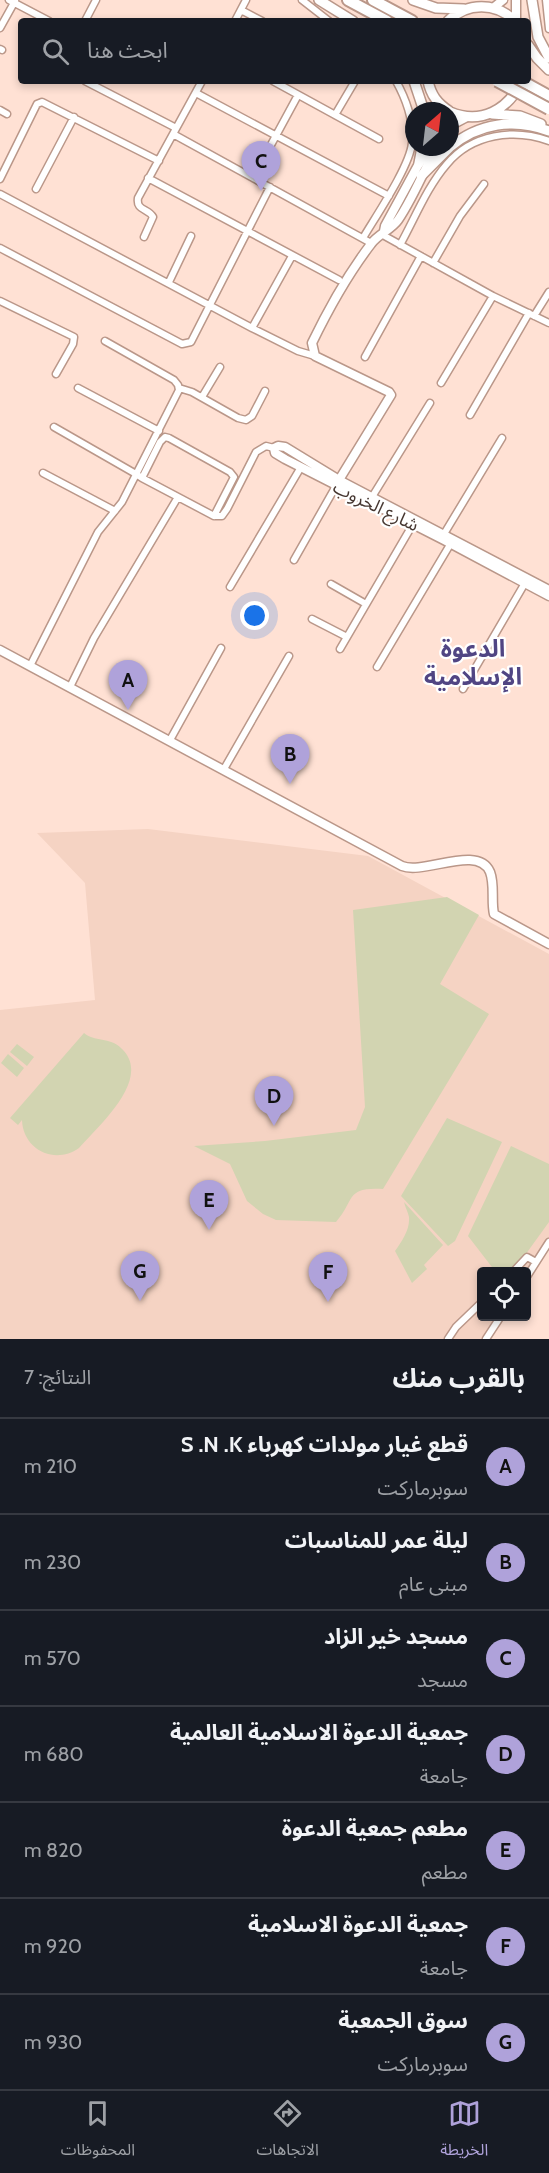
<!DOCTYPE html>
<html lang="ar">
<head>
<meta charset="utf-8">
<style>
	:root { --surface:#171b24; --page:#242831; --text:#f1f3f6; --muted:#9ea1a6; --line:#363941; --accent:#afa2da }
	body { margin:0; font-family:Cabin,"Noto Sans Arabic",sans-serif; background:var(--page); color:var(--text); direction:rtl }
	.controls { position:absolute; right:18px; bottom:18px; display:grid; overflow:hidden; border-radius:6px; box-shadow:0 3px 9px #0003 }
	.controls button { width:54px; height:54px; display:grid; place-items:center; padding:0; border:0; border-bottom:2px solid var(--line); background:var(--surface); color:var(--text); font:30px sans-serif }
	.compass { position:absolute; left:405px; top:102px; width:54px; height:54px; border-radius:50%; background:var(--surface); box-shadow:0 3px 9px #0003; rotate:28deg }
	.you { position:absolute; left:255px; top:616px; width:21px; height:21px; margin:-15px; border:4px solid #fff; border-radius:50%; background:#1a73e8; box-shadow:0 0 0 9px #1a73e833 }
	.badge { display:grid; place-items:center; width:39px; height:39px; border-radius:50%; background:var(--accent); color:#111; font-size:20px; font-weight:700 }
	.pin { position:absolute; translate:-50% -50px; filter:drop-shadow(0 2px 3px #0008) }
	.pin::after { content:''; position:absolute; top:32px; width:21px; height:18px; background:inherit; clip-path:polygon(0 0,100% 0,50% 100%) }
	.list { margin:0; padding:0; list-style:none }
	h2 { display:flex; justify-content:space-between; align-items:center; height:78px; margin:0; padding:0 24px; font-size:26px }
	h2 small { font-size:20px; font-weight:400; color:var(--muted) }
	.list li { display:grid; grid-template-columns:39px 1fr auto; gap:18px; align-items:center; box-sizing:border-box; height:96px; padding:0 24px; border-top:2px solid var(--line) }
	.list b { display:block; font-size:22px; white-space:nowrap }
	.list p { margin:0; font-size:20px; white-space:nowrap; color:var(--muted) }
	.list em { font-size:20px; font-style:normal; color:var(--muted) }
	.icon { flex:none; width:33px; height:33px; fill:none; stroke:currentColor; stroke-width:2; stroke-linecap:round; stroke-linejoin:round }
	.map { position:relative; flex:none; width:549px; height:1339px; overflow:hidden; direction:ltr }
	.search { position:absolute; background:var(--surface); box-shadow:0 3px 9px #0003; left:18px; right:18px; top:18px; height:66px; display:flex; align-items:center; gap:15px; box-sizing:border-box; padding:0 21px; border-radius:6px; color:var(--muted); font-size:22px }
	.sheet { height:750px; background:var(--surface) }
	nav { display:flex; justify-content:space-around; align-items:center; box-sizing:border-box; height:84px; border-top:2px solid var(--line); background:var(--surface); font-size:16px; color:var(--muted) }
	nav a { display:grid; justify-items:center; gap:3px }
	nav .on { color:var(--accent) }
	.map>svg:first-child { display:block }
</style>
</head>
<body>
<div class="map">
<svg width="549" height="1339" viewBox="0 0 549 1339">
	<rect width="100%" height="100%" fill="#ffe1d4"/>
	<path fill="#f5d3c3" d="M 148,829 L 368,856 L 549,954 L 549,1242 L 527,1276 L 526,1272 L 482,1272 L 482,1316 L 500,1317 L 485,1339 L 0,1339 L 0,1010 L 95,1000 L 85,883 L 37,833 Z"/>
	<path fill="#d2d4b1" d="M 447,897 L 479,915 L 440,984 L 489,1014 L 383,1189 C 345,1187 356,1199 336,1222 L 276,1220 L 263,1214 L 247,1201 L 230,1164 L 194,1146 L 265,1141 L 356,1130 L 365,1107 L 353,910 Z
		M 84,1033 C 94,1042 110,1037 121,1048 C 154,1078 98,1126 79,1148 C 55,1165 23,1150 22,1120 L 18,1125 L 10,1118 Z
		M 17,1044 L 34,1057 L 27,1066 L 10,1052 Z
		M 8,1054 L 24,1068 L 17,1077 L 1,1063 Z
		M 447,1118 L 502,1142 L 455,1241 L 448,1246 L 401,1196 Z
		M 511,1146 L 549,1164 L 549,1222 L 523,1258 L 509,1271 L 495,1271 L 468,1236 Z
		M 404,1202 L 443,1245 L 424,1265 L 427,1269 L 412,1283 L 395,1251 C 402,1241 410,1230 409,1217 C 408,1212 405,1207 404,1202 Z"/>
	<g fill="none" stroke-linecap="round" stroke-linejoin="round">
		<defs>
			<path id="street" d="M 9,0 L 49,21
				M 302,0 L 329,21
				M 546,0 L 549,29
				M 241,10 L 262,21
				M 85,21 L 96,0
				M 235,21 L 246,0
				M 0,28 L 15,1
				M 0,49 L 2,50
				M 85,81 L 176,128
				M 273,81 L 379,139
				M 196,93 L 389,196
				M 0,110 L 7,114
				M 335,115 L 355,81
				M 173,134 L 371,243
				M 148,178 L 339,280
				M 253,178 L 298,95
				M 0,179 L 37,104 L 42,102 L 159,161
				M 36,189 L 74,117
				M 0,194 L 252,328 L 298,351 L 315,356
				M 381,234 L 493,296 L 549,323
				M 144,237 L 153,217 C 148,208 136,211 138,198 L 202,81
				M 363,238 C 376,216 410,166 412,143 C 414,122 406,99 396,81
				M 400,245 C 415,218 427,187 447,164 C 472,134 514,128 549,141
				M 0,248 L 182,344 L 191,342 L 270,187
				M 433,263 L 460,216 L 484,184
				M 169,282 L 191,236
				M 0,301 L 74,337 L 73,344 L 56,374
				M 534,316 L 549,292
				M 252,328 L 292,256
				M 365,357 L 421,256
				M 441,383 L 493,296
				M 78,388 L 159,431
				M 179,388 L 192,392 L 238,418 L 246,420 L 252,416 L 265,391
				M 202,397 L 220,367
				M 470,415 L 529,313
				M 54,427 L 136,474 L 142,478 L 214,516 L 234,477 L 230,472 L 169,438 L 165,437 L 160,442 L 142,478
				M 43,473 L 115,511
				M 372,497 L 430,403
				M 214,516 L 222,516 L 227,509 L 256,452 L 266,446 L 274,448
				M 444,534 L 502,438
				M 294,560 L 336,486
				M 331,584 L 366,604
				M 230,587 L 301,467
				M 312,619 L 347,637
				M 340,649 L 413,524
				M 30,666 L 98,532 L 122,502 L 179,390 L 178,385 L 174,380 L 105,341
				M 377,667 L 451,543
				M 70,687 L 94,638 L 178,497
				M 463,689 L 525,583
				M 170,740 L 221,648
				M 224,769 L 289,656
				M 513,1272 L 527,1257 L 536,1262
				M 526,1278 L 549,1242
				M 448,1339 L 456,1327 L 482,1302
				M 486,1339 L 501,1316"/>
			<path id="secondary" d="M 493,8 L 503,0
				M 516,21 L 516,0
				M 450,126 L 467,117
				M 384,231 L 385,226 L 428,147
				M 339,480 L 391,395 L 389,392 L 315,356 L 312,343 C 328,310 348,274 371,244 C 378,234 391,230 398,220 C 413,198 424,171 436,147
				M 549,590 L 339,480 L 285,447 L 278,446 L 274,448 L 275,453 L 285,459 L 444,540 L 549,596
				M 0,650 L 402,866 C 424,875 478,844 490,872 C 495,885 491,901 494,914 L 549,944"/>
			<path id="primary" d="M 319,0 L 353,21
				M 413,0 L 436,8 L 464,9
				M 532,0 L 538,37 L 549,58
				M 448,21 C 467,2 496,2 515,21
				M 528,45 L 537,58 L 549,70
				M 414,81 L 424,111
				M 428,81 C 431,95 437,103 449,111
				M 450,112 C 481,125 508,110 522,81
				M 492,114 L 520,116 L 541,124
				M 450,147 C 479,123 514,118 549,131
				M 419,163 L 422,147
				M 421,176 L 450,147"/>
			<path id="highway" d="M 348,0 L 387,21
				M 373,0 L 412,21
				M 522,81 L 549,96"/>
		</defs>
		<use href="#street" stroke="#ba9789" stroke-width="9"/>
		<use href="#secondary" stroke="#ba9789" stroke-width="11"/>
		<use href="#primary" stroke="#ba9789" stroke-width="12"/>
		<use href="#highway" stroke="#ba9789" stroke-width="14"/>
		<use href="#street" stroke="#fff" stroke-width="6"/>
		<use href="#secondary" stroke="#fff" stroke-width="8"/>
		<use href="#primary" stroke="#fff" stroke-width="9"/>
		<use href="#highway" stroke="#fff" stroke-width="10"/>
		<defs>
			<path id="highway-bridge" d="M 497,81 L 549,109"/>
		</defs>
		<use href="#highway-bridge" stroke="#ba9789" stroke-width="14" stroke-linecap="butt"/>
		<use href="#highway-bridge" stroke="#fff" stroke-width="10"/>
	</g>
	<g text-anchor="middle" stroke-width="4.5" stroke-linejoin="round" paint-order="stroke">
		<g font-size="18" fill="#473832" stroke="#fff">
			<text transform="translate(376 506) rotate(26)" y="6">شارع الخروب</text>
		</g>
		<g font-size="24" font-weight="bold" fill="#504583" stroke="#fff">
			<text x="473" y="657">الدعوة<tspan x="473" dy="28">الإسلامية</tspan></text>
		</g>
	</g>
</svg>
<div class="controls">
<button><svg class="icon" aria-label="locate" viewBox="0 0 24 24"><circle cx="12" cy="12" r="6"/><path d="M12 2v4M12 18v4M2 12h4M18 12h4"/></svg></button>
</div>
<svg class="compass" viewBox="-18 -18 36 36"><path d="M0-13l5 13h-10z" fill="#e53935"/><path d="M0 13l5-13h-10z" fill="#9ea1a6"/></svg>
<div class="you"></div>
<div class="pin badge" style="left:128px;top:710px">A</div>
<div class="pin badge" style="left:290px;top:784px">B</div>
<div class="pin badge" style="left:261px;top:191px">C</div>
<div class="pin badge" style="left:274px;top:1126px">D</div>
<div class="pin badge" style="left:209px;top:1230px">E</div>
<div class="pin badge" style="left:328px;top:1302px">F</div>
<div class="pin badge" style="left:140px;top:1301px">G</div>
<div class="search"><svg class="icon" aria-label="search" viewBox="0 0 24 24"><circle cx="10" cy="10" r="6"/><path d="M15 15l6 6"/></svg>ابحث هنا</div>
</div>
<section class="sheet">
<h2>بالقرب منك<small>النتائج: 7</small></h2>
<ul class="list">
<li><span class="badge">A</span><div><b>قطع غيار مولدات كهرباء S .N .K</b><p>سوبرماركت</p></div><em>210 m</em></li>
<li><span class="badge">B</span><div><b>ليلة عمر للمناسبات</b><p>مبنى عام</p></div><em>230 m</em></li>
<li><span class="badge">C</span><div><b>مسجد خير الزاد</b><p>مسجد</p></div><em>570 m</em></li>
<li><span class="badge">D</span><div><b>جمعية الدعوة الاسلامية العالمية</b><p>جامعة</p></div><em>680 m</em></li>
<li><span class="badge">E</span><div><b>مطعم جمعية الدعوة</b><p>مطعم</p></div><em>820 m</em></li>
<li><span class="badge">F</span><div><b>جمعية الدعوة الاسلامية</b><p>جامعة</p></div><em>920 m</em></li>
<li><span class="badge">G</span><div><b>سوق الجمعية</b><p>سوبرماركت</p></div><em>930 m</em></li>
</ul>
</section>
<nav>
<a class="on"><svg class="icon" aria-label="map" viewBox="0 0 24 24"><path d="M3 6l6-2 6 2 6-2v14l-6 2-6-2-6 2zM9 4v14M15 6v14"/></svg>الخريطة</a>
<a><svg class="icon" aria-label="directions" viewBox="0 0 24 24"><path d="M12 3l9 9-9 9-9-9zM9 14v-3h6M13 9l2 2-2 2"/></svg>الاتجاهات</a>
<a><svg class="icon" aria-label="saved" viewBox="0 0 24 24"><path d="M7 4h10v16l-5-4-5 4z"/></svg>المحفوظات</a>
</nav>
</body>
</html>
